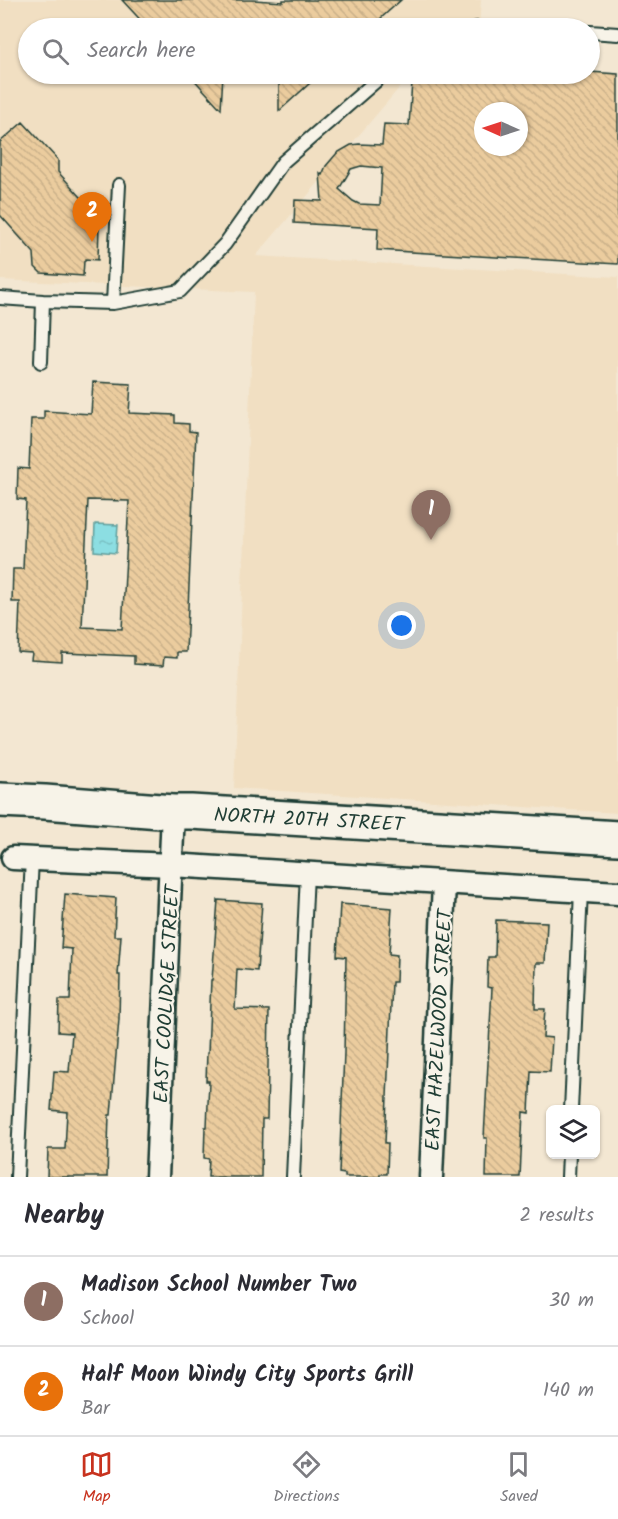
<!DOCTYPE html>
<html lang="en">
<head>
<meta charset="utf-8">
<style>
	:root { --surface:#fff; --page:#f7f7f7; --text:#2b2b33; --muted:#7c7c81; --line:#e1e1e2; --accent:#c8321e }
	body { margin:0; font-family:Kalam,sans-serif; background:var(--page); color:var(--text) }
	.controls { position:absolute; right:18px; bottom:18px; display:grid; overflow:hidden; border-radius:9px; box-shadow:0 2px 4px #0004 }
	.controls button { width:54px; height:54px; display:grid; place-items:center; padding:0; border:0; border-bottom:2px solid var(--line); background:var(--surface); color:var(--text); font:30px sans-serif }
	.compass { position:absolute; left:474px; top:102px; width:54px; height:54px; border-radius:50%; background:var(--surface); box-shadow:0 2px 4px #0004; rotate:273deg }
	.you { position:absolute; left:402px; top:626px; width:21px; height:21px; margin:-15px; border:4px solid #fff; border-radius:50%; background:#1a73e8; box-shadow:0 0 0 9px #1a73e833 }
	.badge { display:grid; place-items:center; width:39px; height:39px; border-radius:50%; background:var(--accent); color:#fff; font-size:20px; font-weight:700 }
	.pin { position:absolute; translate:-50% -50px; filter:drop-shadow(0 2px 3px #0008) }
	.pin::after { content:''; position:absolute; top:32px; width:21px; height:18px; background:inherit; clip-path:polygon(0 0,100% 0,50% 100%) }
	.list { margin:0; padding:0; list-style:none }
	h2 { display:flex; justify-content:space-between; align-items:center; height:78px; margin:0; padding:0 24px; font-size:26px }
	h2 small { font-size:20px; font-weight:400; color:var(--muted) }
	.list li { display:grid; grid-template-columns:39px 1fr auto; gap:18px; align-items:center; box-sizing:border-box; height:90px; padding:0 24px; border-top:2px solid var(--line) }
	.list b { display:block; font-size:22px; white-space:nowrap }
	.list p { margin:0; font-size:20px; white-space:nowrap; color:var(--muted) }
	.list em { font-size:20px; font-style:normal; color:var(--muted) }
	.icon { flex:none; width:33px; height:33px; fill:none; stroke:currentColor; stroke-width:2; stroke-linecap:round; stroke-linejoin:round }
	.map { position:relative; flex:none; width:618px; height:1177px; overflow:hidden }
	.search { position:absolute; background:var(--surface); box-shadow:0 2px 4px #0004; left:18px; right:18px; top:18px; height:66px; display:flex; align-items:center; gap:15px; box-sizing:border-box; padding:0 21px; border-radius:33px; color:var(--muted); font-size:22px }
	.sheet { height:258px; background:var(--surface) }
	nav { display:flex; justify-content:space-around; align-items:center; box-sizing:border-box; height:84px; border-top:2px solid var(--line); background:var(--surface); font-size:16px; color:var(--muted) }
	nav a { display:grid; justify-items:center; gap:3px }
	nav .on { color:var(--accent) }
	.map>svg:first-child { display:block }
</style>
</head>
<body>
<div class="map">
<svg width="618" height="1177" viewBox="0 0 618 1177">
	<defs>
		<pattern id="water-ripples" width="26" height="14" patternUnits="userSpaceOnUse" patternTransform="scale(1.5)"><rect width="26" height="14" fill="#8cdee2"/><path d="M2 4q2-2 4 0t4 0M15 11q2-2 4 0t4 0" fill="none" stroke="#78bfc2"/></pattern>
		<pattern id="building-back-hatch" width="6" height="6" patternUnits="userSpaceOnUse" patternTransform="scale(1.5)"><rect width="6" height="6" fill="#ebcc9e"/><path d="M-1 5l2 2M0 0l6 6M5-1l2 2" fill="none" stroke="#c9b089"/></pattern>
	</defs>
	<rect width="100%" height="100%" fill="#f3e7d2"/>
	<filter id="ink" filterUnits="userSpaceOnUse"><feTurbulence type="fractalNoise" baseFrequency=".0167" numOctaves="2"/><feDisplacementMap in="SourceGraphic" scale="12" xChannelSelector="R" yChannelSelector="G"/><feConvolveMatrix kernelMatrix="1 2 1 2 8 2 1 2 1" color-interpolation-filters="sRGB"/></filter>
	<g filter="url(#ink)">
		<path fill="#f1dfc2" d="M 0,0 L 481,0 L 479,28 L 28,28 L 28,74 L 411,74 L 256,256 L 618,277 L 618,813 L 234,788 L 254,292 L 0,280 Z"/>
		<path fill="url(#water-ripples)" stroke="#609e9c" stroke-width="1.5" d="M 95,524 L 118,525 L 116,553 L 94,551 Z"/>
		<path fill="url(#building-back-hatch)" stroke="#1f3d34" stroke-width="1.5" fill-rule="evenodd" d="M 122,0 L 254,0 L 283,2 L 283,0 L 401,0 L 370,28 L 148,28 Z
			M 590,72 L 618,74 L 618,264 L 377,250 L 378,228 L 294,223 L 295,200 L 322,201 L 320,173 L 322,175 L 326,166 L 337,153 L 351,145 L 359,144 L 382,145 L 384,124 L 409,125 L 412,82 L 415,82 L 415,78 L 430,79 L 430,74 L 590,74 ZM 483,111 L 519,111 L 519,147 L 483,147 ZM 361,166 L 382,168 L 380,205 L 359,204 L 353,201 L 339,189 L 351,169 Z
			M 189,74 L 223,74 L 221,109 Z
			M 279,74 L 320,74 L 279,111 Z
			M 23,122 L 58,160 L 58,172 L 92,209 L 99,209 L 98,225 L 99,225 L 98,260 L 85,259 L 85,261 L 84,261 L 83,276 L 41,273 L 35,267 L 34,253 L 0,215 L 0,142 Z
			M 93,382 L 131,384 L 129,413 L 175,415 L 175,423 L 189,424 L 189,431 L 196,432 L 186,652 L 177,652 L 177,658 L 164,657 L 163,666 L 134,664 L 134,656 L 88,654 L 62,653 L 62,662 L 31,660 L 32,653 L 18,652 L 20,602 L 12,602 L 13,569 L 23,569 L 26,500 L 17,499 L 18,468 L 29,469 L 31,419 L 44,419 L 44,411 L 91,414 ZM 88,500 L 129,501 L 122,629 L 82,627 Z
			M 65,894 L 116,898 L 114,936 L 121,936 L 118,975 L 120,975 L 119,1019 L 111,1115 L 109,1115 L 107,1177 L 47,1177 L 48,1149 L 65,1149 L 67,1112 L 51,1110 L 54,1071 L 69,1072 L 72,1033 L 58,1032 L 59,1000 L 70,1000 L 72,949 L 61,948 Z
			M 218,900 L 262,903 L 257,971 L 237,969 L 235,1009 L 269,1010 L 267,1119 L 262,1119 L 261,1177 L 208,1177 L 209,1159 L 204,1158 L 205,1127 L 207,1127 L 209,1081 L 206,1081 L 207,1053 L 208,1053 L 211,980 L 212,980 Z
			M 340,904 L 392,908 L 389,954 L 397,955 L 396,982 L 392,982 L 385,1143 L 388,1143 L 387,1174 L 380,1174 L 380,1177 L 345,1177 L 345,1174 L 339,1173 L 344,1053 L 346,957 L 337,956 Z
			M 496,920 L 547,922 L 545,963 L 536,963 L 535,1009 L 545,1009 L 543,1037 L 552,1038 L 550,1072 L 531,1071 L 529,1113 L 523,1112 L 520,1177 L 486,1177 L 487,1138 L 484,1138 L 492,988 L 487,987 L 488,957 L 495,957 Z"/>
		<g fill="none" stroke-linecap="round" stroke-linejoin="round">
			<defs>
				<path id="lane" d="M 477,28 L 527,28
					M 590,32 L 618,34
					M 0,298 L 43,301 L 113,303 L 180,291 L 225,244 L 283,162 L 384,74
					M 113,303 L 119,185
					M 41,362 L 43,301
					M 571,1110 L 581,891
					M 17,1177 L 32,858
					M 293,1177 L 307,873
					M 568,1177 L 569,1154"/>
				<path id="street" d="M 13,858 L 171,865 L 618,893
					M 157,1177 L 173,812
					M 431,1177 L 444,883"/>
				<path id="secondary" d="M 0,800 L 45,802 L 173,812 L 191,812 L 618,838"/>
			</defs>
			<use href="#lane" stroke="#1f3d34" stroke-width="16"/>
			<use href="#street" stroke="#1f3d34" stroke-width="27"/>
			<use href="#secondary" stroke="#1f3d34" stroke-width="38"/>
			<use href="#lane" stroke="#f7f3e8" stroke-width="12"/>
			<use href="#street" stroke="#f7f3e8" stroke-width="22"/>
			<use href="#secondary" stroke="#f7f3e8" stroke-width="33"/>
		</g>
	</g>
	<g text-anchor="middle" stroke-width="4.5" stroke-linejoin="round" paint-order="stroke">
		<g font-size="20" fill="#1f3d34" stroke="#f7f3e8">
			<text transform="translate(309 819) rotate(3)" y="7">NORTH 20TH STREET</text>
			<text transform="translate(166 994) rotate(-87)" y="7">EAST COOLIDGE STREET</text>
			<text transform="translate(438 1030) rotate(-87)" y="7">EAST HAZELWOOD STREET</text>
		</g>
	</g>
</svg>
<div class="controls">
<button><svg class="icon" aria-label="layers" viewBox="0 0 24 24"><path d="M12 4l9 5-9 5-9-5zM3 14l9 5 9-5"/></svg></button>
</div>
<svg class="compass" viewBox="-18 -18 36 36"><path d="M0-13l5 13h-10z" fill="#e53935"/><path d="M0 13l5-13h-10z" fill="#7c7c81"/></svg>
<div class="you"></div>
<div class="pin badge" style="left:431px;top:540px;background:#8d6e63">1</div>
<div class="pin badge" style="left:92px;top:242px;background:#e8710a">2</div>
<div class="search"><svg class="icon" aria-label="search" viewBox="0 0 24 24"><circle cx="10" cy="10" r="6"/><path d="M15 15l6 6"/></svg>Search here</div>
</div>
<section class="sheet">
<h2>Nearby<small>2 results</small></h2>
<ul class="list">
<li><span class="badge" style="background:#8d6e63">1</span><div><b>Madison School Number Two</b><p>School</p></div><em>30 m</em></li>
<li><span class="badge" style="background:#e8710a">2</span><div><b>Half Moon Windy City Sports Grill</b><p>Bar</p></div><em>140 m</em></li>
</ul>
</section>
<nav>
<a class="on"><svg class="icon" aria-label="map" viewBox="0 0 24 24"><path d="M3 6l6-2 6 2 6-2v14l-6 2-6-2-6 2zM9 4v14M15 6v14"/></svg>Map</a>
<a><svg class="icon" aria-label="directions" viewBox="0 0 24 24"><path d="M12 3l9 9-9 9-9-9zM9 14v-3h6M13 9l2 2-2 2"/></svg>Directions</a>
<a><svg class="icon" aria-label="saved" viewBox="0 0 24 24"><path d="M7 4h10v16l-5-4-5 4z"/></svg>Saved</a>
</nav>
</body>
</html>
